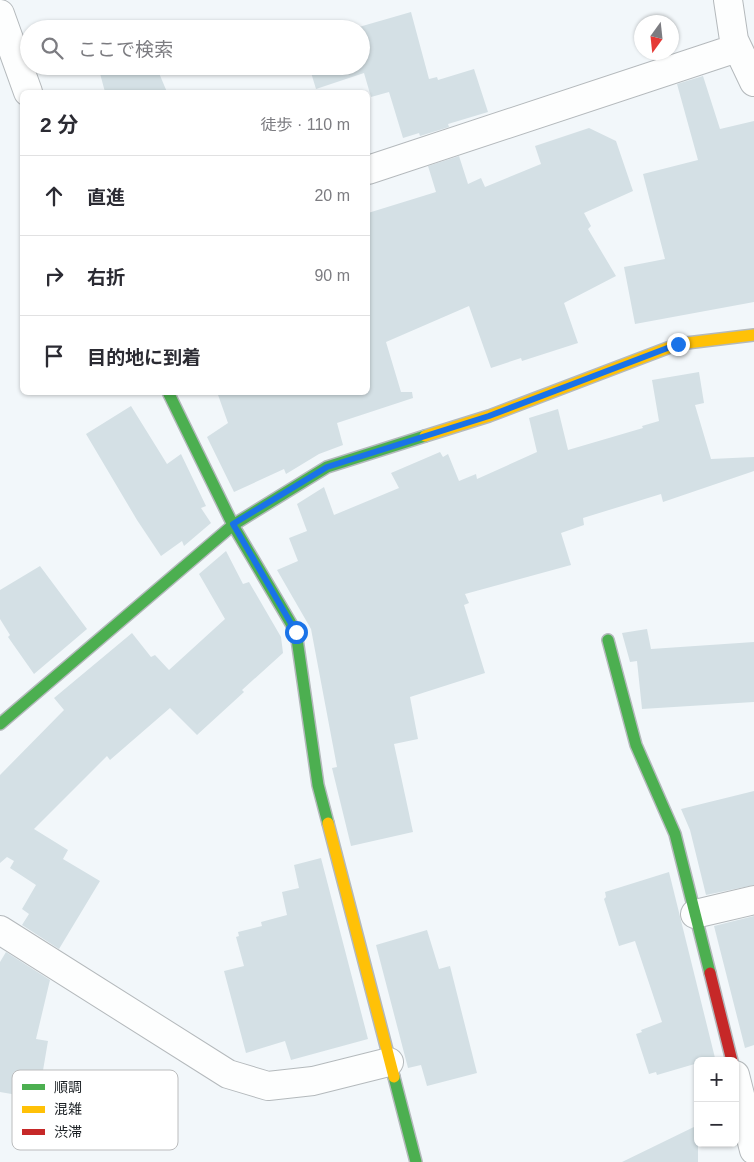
<!DOCTYPE html>
<html lang="ja">
<head>
<meta charset="utf-8">
<style>
	:root { --surface:#fff; --page:#f7f7f7; --text:#2b2b33; --muted:#7c7c81; --line:#e1e1e2 }
	body { margin:0; font-family:Arial,"Noto Sans JP",sans-serif; background:var(--page); color:var(--text) }
	.controls { position:absolute; right:15px; bottom:15px; display:grid; overflow:hidden; border-radius:8px; box-shadow:0 1px 4px #0004 }
	.controls button { width:45px; height:45px; display:grid; place-items:center; padding:0; border:0; border-bottom:1px solid var(--line); background:var(--surface); color:var(--text); font:25px sans-serif }
	.compass { position:absolute; left:634px; top:15px; width:45px; height:45px; border-radius:50%; background:var(--surface); box-shadow:0 1px 4px #0004; rotate:195deg }
	.stop { position:absolute; width:15px; height:15px; margin:-11px; border:4px solid #1a73e8; border-radius:50%; background:#fff }
	.stop.end { background:#1a73e8; border-color:#fff; box-shadow:0 1px 5px #0008 }
	.list { margin:0; padding:0; list-style:none }
	h2 { display:flex; justify-content:space-between; align-items:center; height:65px; margin:0; padding:0 20px; font-size:21px }
	h2 small { font-size:16px; font-weight:400; color:var(--muted) }
	.list li { display:grid; grid-template-columns:32px 1fr auto; gap:15px; align-items:center; box-sizing:border-box; height:80px; padding:0 20px; border-top:1px solid var(--line) }
	.list b { display:block; font-size:19px; white-space:nowrap }
	.list em { font-size:16px; font-style:normal; color:var(--muted) }
	.icon { flex:none; width:28px; height:28px; fill:none; stroke:currentColor; stroke-width:2; stroke-linecap:round; stroke-linejoin:round }
	.map { position:relative; flex:none; width:754px; height:1162px; overflow:hidden }
	.search { position:absolute; background:var(--surface); box-shadow:0 1px 4px #0004; left:20px; top:20px; width:350px; height:55px; display:flex; align-items:center; gap:12px; box-sizing:border-box; padding:0 18px; border-radius:28px; color:var(--muted); font-size:19px }
	.panel { position:absolute; background:var(--surface); box-shadow:0 1px 4px #0004; left:20px; top:90px; width:350px; height:305px; border-radius:8px }
	.map>svg:first-child { display:block }
</style>
</head>
<body>
<div class="map">
<svg width="754" height="1162" viewBox="0 0 754 1162">
	<rect width="100%" height="100%" fill="#f2f7fa"/>
	<path fill="#d4e0e5" d="M 411,12 L 429,79 L 437,77 L 438,80 L 474,69 L 488,112 L 448,124 L 449,127 L 420,136 L 419,133 L 403,138 L 389,92 L 371,97 L 364,73 L 316,89 L 309,66 L 361,66 L 361,29 L 352,29 Z
		M 98,66 L 156,66 L 167,92 L 105,92 Z
		M 703,76 L 720,129 L 754,121 L 754,302 L 635,324 L 624,267 L 665,259 L 643,174 L 698,160 L 677,84 Z
		M 589,128 L 616,141 L 633,191 L 584,213 L 591,226 L 588,229 L 616,276 L 564,303 L 578,343 L 522,361 L 521,358 L 491,368 L 469,306 L 386,342 L 401,392 L 412,392 L 413,398 L 337,423 L 343,445 L 319,454 L 286,474 L 284,469 L 234,492 L 207,437 L 228,423 L 217,392 L 368,392 L 368,213 L 436,192 L 428,166 L 459,156 L 468,184 L 481,178 L 485,187 L 541,164 L 535,146 Z
		M 699,372 L 704,403 L 695,405 L 711,459 L 754,457 L 754,471 L 663,502 L 661,494 L 583,518 L 584,525 L 561,533 L 571,565 L 465,594 L 469,603 L 464,605 L 485,673 L 410,697 L 418,739 L 394,744 L 413,832 L 351,846 L 332,768 L 337,767 L 311,629 L 277,570 L 298,561 L 289,538 L 307,531 L 297,504 L 324,487 L 334,515 L 399,488 L 391,473 L 440,452 L 443,457 L 448,454 L 459,481 L 476,474 L 477,479 L 537,452 L 529,418 L 558,409 L 568,450 L 643,428 L 642,426 L 659,421 L 652,380 Z
		M 131,406 L 167,464 L 181,454 L 206,506 L 201,508 L 211,523 L 184,546 L 182,541 L 161,556 L 137,520 L 86,434 Z
		M 226,551 L 243,584 L 249,582 L 281,637 L 283,653 L 242,690 L 244,692 L 197,735 L 170,708 L 110,760 L 107,756 L 34,829 L 68,850 L 63,859 L 100,881 L 59,949 L 22,925 L 29,914 L 22,909 L 36,885 L 10,868 L 14,861 L 7,857 L 0,863 L 0,775 L 64,710 L 54,698 L 132,633 L 151,657 L 155,655 L 169,670 L 225,619 L 199,574 Z
		M 40,566 L 87,629 L 34,674 L 8,637 L 10,635 L 0,619 L 0,590 Z
		M 647,629 L 651,649 L 754,642 L 754,702 L 642,709 L 637,661 L 630,662 L 622,633 Z
		M 754,791 L 754,885 L 706,895 L 690,830 L 681,809 Z
		M 321,858 L 368,1039 L 291,1060 L 285,1041 L 246,1053 L 224,971 L 244,966 L 236,937 L 239,936 L 238,932 L 262,926 L 261,922 L 287,915 L 282,892 L 299,888 L 294,865 Z
		M 669,872 L 715,1058 L 698,1061 L 698,1063 L 657,1075 L 656,1072 L 649,1074 L 636,1034 L 642,1032 L 641,1030 L 662,1022 L 635,941 L 619,946 L 604,899 L 606,897 L 605,892 Z
		M 754,916 L 754,1045 L 745,1048 L 714,926 Z
		M 427,930 L 439,969 L 450,966 L 477,1073 L 427,1086 L 421,1065 L 408,1068 L 376,945 Z
		M 6,952 L 50,980 L 36,1039 L 48,1041 L 39,1094 L 30,1092 L 29,1097 L 0,1092 L 0,962 Z
		M 698,1125 L 698,1162 L 622,1162 Z"/>
	<g fill="none" stroke-linecap="round" stroke-linejoin="round">
		<defs>
			<path id="street" d="M 728,0 L 734,40 L 754,82
				M 0,14 L 28,92
				M 368,170 L 737,48
				M 695,914 L 754,900
				M 0,930 L 228,1074 L 268,1086 L 313,1081 L 389,1062
				M 735,1075 L 754,1150"/>
			<path id="fast" d="M 168,392 L 233,525 L 296,632 L 318,785 L 328,823
				M 608,640 L 636,745 L 675,834 L 710,973
				M 0,724 L 233,525 L 327,467 L 425,436
				M 394,1077 L 416,1162"/>
			<path id="slow" d="M 425,436 L 489,416 L 678,344 L 754,335
				M 328,823 L 394,1077"/>
			<path id="jam" d="M 710,973 L 732,1061"/>
		</defs>
		<use href="#street" stroke="#b4b9bc" stroke-width="30"/>
		<use href="#fast" stroke="#b4b9bc" stroke-width="14"/>
		<use href="#slow" stroke="#b4b9bc" stroke-width="14"/>
		<use href="#jam" stroke="#b4b9bc" stroke-width="14"/>
		<use href="#street" stroke="#fdfefe" stroke-width="28"/>
		<use href="#fast" stroke="#4caf50" stroke-width="11"/>
		<use href="#slow" stroke="#ffc107" stroke-width="11"/>
		<use href="#jam" stroke="#c62828" stroke-width="11"/>
	</g>
	<g fill="none" stroke-linecap="round" stroke-linejoin="round">
		<path stroke="#1a73e8" stroke-width="6" d="M 296,632 L 233,524 L 327,467 L 489,416 L 678,344"/>
	</g>
	<rect x="12" y="1070" width="166" height="80" rx="8" fill="#fff" stroke="#bbbcbd" stroke-width="1"/>
	<rect x="22" y="1084" width="23" height="6" fill="#4caf50"/>
	<rect x="22" y="1106" width="23" height="7" fill="#ffc107"/>
	<rect x="22" y="1129" width="23" height="6" fill="#c62828"/>
	<g font-size="14" fill="#1b2024">
		<text x="54" y="1092">順調</text>
		<text x="54" y="1114">混雑</text>
		<text x="54" y="1137">渋滞</text>
	</g>
</svg>
<div class="controls">
<button>+</button>
<button>−</button>
</div>
<svg class="compass" viewBox="-18 -18 36 36"><path d="M0-13l5 13h-10z" fill="#e53935"/><path d="M0 13l5-13h-10z" fill="#7c7c81"/></svg>
<div class="stop" style="left:296px;top:632px"></div>
<div class="stop end" style="left:678px;top:344px"></div>
<div class="search"><svg class="icon" aria-label="search" viewBox="0 0 24 24"><circle cx="10" cy="10" r="6"/><path d="M15 15l6 6"/></svg>ここで検索</div>
<section class="panel">
<h2>2 分<small>徒歩 · 110 m</small></h2>
<ul class="list">
<li><svg class="icon" aria-label="ahead" viewBox="0 0 24 24"><path d="M12 20V5M6 11l6-6 6 6"/></svg><div><b>直進</b></div><em>20 m</em></li>
<li><svg class="icon" aria-label="right" viewBox="0 0 24 24"><path d="M7 20v-9h11M14 6l5 5-5 5"/></svg><div><b>右折</b></div><em>90 m</em></li>
<li><svg class="icon" aria-label="arrive" viewBox="0 0 24 24"><path d="M6 21V4h12l-3 4 3 4H6"/></svg><div><b>目的地に到着</b></div></li>
</ul>
</section>
</div>
</body>
</html>
